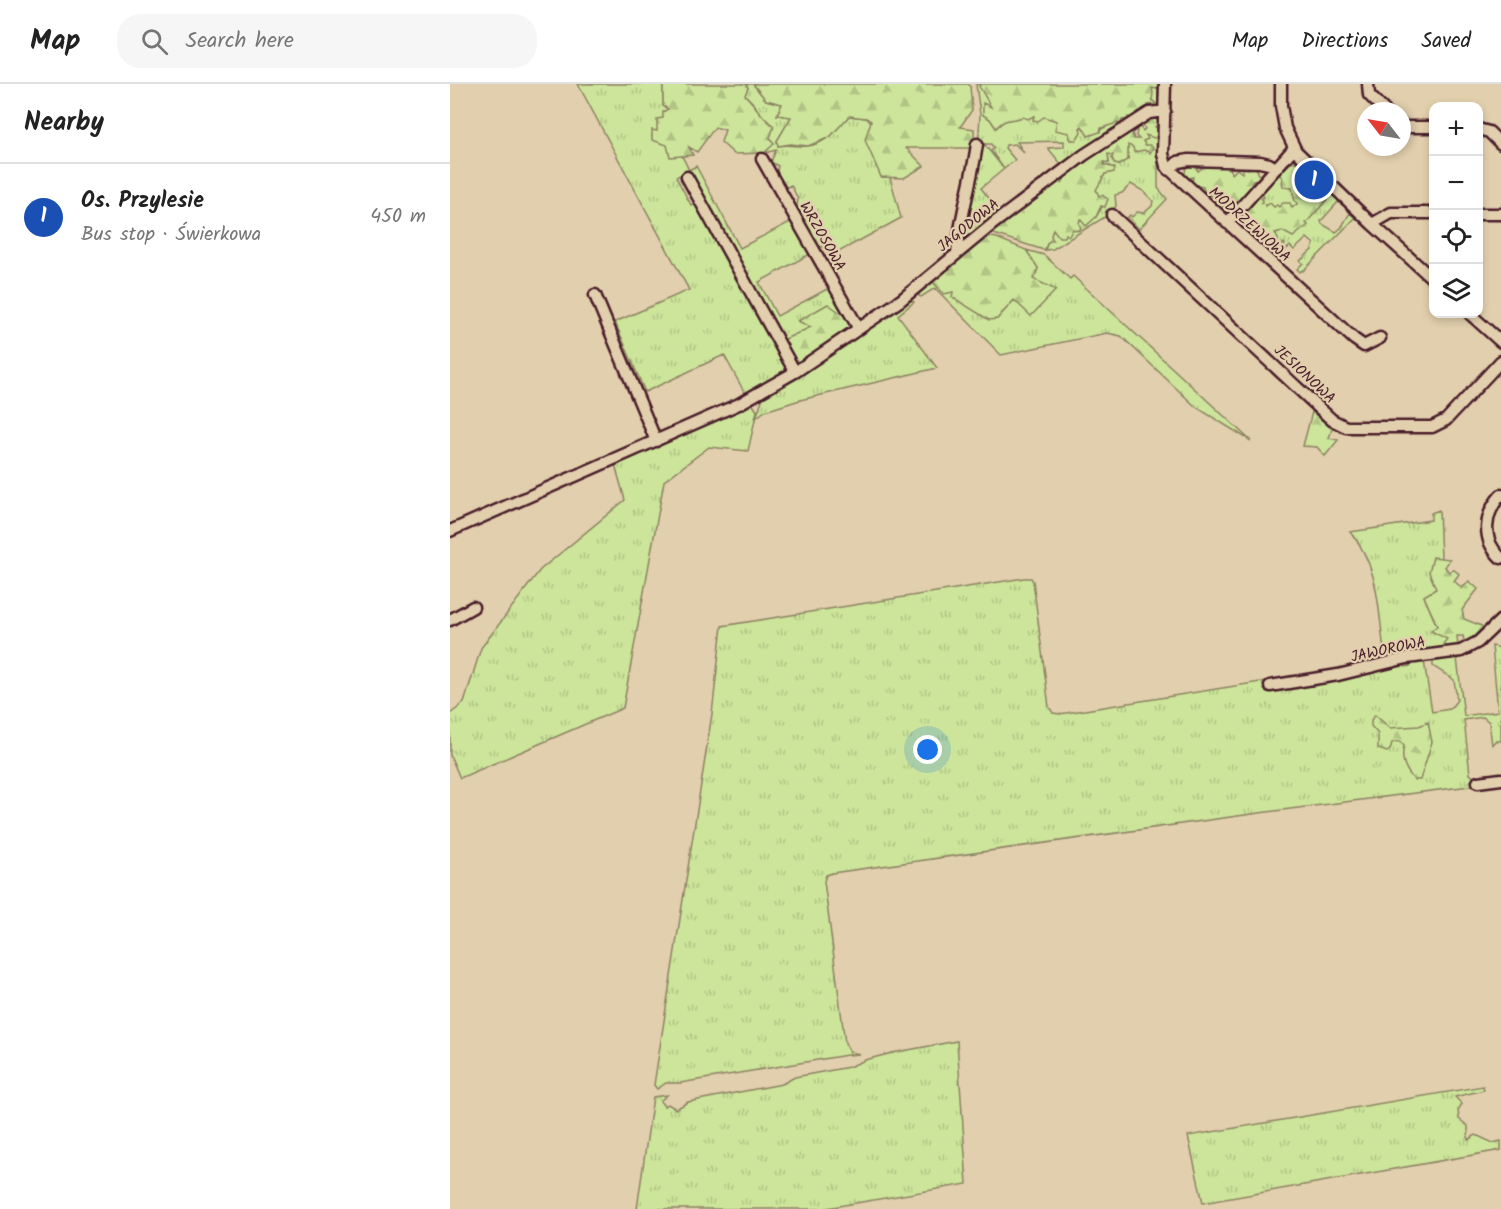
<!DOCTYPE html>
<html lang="en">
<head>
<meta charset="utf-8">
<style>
	:root { --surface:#fff; --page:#f6f6f6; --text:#222; --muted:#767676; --line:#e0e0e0; --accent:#d1495b }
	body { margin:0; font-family:Kalam,sans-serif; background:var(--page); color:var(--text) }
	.controls { position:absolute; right:18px; top:18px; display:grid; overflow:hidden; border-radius:12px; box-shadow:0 3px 9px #0003 }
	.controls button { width:54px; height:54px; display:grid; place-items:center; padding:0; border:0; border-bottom:2px solid var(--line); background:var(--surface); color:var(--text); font:30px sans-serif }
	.compass { position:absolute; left:907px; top:18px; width:54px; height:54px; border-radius:50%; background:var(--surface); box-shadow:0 3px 9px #0003; rotate:301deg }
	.you { position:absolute; left:478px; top:666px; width:21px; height:21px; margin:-15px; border:4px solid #fff; border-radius:50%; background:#1a73e8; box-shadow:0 0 0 9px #1a73e833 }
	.badge { display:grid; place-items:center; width:39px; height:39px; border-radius:50%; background:var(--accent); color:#fff; font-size:20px; font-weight:700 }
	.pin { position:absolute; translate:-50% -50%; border:3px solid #fff; box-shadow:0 2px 6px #0006 }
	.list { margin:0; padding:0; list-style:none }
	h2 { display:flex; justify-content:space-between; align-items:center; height:78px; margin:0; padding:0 24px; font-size:26px }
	h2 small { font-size:20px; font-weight:400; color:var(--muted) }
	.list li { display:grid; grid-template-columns:39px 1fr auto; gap:18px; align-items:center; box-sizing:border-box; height:108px; padding:0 24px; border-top:2px solid var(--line) }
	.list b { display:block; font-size:22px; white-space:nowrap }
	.list p { margin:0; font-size:20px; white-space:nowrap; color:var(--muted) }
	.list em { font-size:20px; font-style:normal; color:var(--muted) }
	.icon { flex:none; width:33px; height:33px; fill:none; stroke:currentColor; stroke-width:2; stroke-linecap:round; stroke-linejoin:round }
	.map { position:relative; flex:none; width:1051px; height:1125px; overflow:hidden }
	header { display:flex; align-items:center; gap:36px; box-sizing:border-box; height:84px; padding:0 30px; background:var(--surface); border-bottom:2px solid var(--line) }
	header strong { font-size:28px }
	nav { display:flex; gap:33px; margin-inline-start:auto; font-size:21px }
	.search { width:420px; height:54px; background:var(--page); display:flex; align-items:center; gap:15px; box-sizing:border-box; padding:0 21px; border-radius:24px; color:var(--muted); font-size:22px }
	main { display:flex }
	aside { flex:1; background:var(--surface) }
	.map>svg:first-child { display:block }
</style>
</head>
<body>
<header>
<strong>Map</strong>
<div class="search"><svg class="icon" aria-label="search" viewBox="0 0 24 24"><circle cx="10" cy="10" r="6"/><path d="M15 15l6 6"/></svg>Search here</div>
<nav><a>Map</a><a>Directions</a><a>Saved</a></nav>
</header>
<main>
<aside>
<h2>Nearby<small></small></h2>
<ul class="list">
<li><span class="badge" style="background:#1a4fb4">1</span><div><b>Os. Przylesie</b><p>Bus stop · Świerkowa</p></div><em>450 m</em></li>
</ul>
</aside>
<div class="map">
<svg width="1051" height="1125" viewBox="0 0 1051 1125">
	<defs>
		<pattern id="grass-tufts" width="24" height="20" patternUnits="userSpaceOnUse" patternTransform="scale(1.5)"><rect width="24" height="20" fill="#cce59a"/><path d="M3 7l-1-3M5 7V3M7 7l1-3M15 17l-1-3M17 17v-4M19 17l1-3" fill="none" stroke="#b1c485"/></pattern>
		<pattern id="forest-firs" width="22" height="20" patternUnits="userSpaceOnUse" patternTransform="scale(1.5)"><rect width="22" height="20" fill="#cce59a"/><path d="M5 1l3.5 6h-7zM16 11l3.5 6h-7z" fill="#b1c485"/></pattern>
	</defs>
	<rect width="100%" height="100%" fill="#e2cfad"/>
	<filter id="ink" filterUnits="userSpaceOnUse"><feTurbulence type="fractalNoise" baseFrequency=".0167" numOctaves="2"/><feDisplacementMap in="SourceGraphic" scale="12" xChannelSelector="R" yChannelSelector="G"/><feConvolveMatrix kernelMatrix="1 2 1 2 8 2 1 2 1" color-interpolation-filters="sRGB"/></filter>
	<g filter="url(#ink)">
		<path fill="url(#grass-tufts)" stroke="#8b8262" stroke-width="1.5" d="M 128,0 L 213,0 L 213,22 L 219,25 L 217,61 L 232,72 L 239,86 L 246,82 L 290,164 L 344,136 L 362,169 L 309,198 L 327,232 L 379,204 L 396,233 L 348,237 L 362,243 L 331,257 L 239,86 L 226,93 L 241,121 L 246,118 L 338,285 L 296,311 L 274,271 L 195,308 L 165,238 L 239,206 Z
			M 296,0 L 303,0 L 316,16 L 332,20 L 327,31 L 342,33 L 327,57 L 328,62 C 341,60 346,63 357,62 C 375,61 388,44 399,32 L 416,34 L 421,37 L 431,93 L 440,93 L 451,134 L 383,171 L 379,169 L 377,164 L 364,161 L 346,128 L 348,115 L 341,101 L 333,105 L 326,92 L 328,82 L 321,78 L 326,66 L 314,69 L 323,60 L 305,21 L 295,11 L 298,4 Z
			M 526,0 L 531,0 L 530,2 L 542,24 L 540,35 L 546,44 C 559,30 587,28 605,36 C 610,39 615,45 620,49 L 620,55 L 633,42 L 644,50 C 652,44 674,33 685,33 L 686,30 L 698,24 L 698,21 L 705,19 L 701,16 L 701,4 L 708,5 L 708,19 L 704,24 L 611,80 L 598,64 L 614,63 L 614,57 L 567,58 L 574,69 L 565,60 L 556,61 L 555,64 L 565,76 L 554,85 L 541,67 L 544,64 L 541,60 L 534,60 L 554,85 L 531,104 L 545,122 L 541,125 L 543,128 L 548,125 L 548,130 L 516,156 L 513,155 L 528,69 L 530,30 Z
			M 696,50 L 708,52 L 708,104 L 717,115 L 689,145 L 678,133 L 680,131 L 682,133 L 687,128 L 694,129 L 702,122 L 703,117 L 693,107 L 681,100 L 672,109 L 665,111 L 666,122 L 658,131 L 603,165 L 595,166 L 603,144 L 616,150 C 624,145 628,141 631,133 L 646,133 L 652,123 L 646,105 L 660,82 L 654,81 L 654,78 L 659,79 L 658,70 L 663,71 L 662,75 L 665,80 L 669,81 L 678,75 L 678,61 L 695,61 L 693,56 Z
			M 829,90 L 842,104 L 845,117 L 848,119 L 842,124 L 814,125 L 810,119 L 811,114 L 813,113 L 812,109 Z
			M 882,110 L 896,123 L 888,118 L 871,137 L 872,140 L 886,148 L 891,144 L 900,129 L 905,134 L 853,187 L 852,186 L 850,188 L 847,185 L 853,179 L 850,177 L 862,166 L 864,160 L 857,154 L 844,166 L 840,162 L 829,172 L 833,166 L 831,162 L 826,161 L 825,150 L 856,139 Z
			M 576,166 L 594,171 L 620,195 L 623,192 L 801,357 L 746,323 L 671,252 L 657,249 L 551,271 L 485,204 L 471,213 L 469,212 L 469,207 L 481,196 L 504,208 L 547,235 L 583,195 L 588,184 Z
			M 459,215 L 464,218 L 448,231 L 487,284 L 350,316 L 315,327 L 307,333 L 305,337 L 313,313 L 415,247 Z
			M 298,313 L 307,327 L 298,367 L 259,363 L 214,397 L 173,624 L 10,694 L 0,671 L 0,630 L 14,619 L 31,564 L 90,486 L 175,416 L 162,370 Z
			M 989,426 L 991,474 L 983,474 L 986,505 L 974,512 L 987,542 L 997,555 L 1000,564 L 930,576 L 934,566 C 928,524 929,481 900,448 L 981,436 L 981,429 Z
			M 574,494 L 581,494 L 583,497 L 599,623 L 603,629 L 610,630 L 910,582 L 953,579 L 955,583 L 960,582 L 961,577 L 974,577 L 982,628 L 1000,625 L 1007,616 L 1004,596 L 983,582 L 983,577 L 1003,573 L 1007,574 L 1014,632 L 1048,627 L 1042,562 L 1051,564 L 1051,657 L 1045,657 L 1042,661 L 1039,638 L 1033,633 L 1014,636 L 1020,690 L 1026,695 L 1027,701 L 809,729 L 382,789 L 376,791 L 374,797 L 395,959 L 400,968 L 410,970 L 397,971 L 230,999 L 216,999 L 207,1005 L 204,1001 L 262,630 L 272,542 Z
			M 507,957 L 517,1100 L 371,1125 L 187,1125 L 203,1013 L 217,1011 L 210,1017 L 214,1022 L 218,1020 L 226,1025 L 238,1018 L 332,1000 L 345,993 L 399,983 L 415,976 L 442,969 Z
			M 1033,1002 L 1034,1006 L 1005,1013 L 1012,1020 L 1008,1026 L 1009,1035 L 1018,1042 L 1018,1056 L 1026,1051 L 1043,1059 L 1051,1057 L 1051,1066 L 753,1119 L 738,1052 Z"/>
		<path fill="url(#forest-firs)" stroke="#8b8262" stroke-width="1.5" d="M 213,0 L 296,0 L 298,4 L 295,11 C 306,22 312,34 324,42 L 320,54 L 324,60 L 314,69 L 284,70 L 271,58 L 275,46 L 265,43 L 247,68 L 239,63 L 243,71 L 220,73 L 217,61 L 202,56 L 202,46 L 207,47 L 207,35 L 213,34 L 213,28 L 218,25 L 213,22 Z
			M 303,0 L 518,0 L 520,2 L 522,26 L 510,43 L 524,45 L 524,64 L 456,64 L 474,82 L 454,94 L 431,93 L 415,56 L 421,37 L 416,34 L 399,32 L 380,53 L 358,62 L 341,60 L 328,62 L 327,57 L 341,33 L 327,31 L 332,20 L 316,16 Z
			M 531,0 L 708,0 L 708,5 L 702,4 L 703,9 L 702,16 L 706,20 L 698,21 L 698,24 L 686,30 L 682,35 L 678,33 L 678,35 L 672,36 L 671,40 L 667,39 L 651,44 L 650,48 L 638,52 L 632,42 L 630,44 L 631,48 L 626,56 L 620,56 L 619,49 L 605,46 L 607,37 L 594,33 L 588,37 L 583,36 L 584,32 L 578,35 L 573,33 C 562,38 556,32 546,44 L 540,35 L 533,31 L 533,19 L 541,23 L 529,2 Z
			M 698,33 L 705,33 L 709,39 L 705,43 L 708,45 L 708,52 L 704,54 L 696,51 L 698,55 L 693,57 L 695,61 L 700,61 L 703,64 L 700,69 L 694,66 L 684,68 L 683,63 L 678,61 L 678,75 L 669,81 L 665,80 L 662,74 L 663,71 L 658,70 L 659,79 L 654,78 L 654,81 L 665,84 L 664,88 L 655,90 L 646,106 L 649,112 L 652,111 L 658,115 L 655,123 L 651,122 L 646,133 L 636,142 L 630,135 L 629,139 L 631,145 L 627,147 L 623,145 L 619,152 L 616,150 L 615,153 L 609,153 L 603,145 L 601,152 L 603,156 L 598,158 L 594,166 L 537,148 L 596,104 L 599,105 L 599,102 L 607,97 L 612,99 L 615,94 L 611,91 L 683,44 L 685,47 L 682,49 L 684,55 L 689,55 L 686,52 L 687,46 L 685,42 L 688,41 L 693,47 L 695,45 L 692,37 Z
			M 843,77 L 847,79 L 874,103 L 874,107 L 882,110 L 856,139 L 858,141 L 843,153 L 832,147 L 825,149 L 828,155 L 827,161 L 831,162 L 834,159 L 835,161 L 827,174 L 813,162 L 814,159 L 807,152 L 808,148 L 805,149 L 793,143 L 791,134 L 812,109 L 814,113 L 811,114 L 813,116 L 811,119 L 815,120 L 815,122 L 820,119 L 824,123 L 827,121 L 829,123 L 833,119 L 840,119 L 842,124 L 848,119 L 845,117 L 842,104 L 833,103 L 832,93 L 829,90 Z
			M 745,81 L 748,87 L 756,81 L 779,81 L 782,90 L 787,85 L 792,89 L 794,84 L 799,85 L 802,81 L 805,81 L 810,93 L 803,97 L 801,101 L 803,104 L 788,120 L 779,124 L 775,118 L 773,125 L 769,122 L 763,112 L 755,110 L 753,103 L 742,101 L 743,93 L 736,95 L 735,89 L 736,83 Z
			M 534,152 L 547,154 L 576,166 L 588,184 L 583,195 L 606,206 L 581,232 L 564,216 L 547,235 L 539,236 L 502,213 L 503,208 L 494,210 L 481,196 Z
			M 378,220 L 396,233 L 401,244 L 350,280 L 345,279 L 331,257 L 361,243 L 348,237 Z
			M 862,328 L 882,345 L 879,354 L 888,356 L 875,372 L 867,363 L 853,362 Z
			M 983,473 L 1000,475 L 995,483 L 999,488 L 1003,485 L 1009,490 L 1004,497 L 1012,504 L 1019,497 L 1028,505 L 1012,526 L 1014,535 L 1032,542 L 1034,547 L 1015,560 L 1013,552 L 1007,552 L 1008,563 L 1000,564 L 993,560 L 997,555 L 981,547 L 987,542 L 974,512 L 986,505 L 979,488 Z
			M 925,631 L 940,644 L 969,642 L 978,638 L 982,658 L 970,696 L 964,696 C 956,687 950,675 954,662 C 951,658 947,656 942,659 L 940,666 L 937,668 L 928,665 L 928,650 L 921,642 L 921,636 Z"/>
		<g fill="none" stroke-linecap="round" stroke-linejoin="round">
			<defs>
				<path id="minor" d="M 715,0 L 713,70 L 716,82 L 904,255 L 914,262 L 930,254
					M 831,0 L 831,22 L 835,44 L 846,67 L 922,140 L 984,196
					M 918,0 L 919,11 L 935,27
					M 952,41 L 956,43 L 984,43
					M 1028,45 L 1039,48 L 1051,60
					M 312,75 L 409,245
					M 719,86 L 728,78 L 739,76 L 810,78 L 819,80 L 826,84
					M 237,93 L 345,288
					M 1028,130 L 1051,130
					M 662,131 L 882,336 L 896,343 L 982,343 L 996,336 L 1051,277
					M 777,139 L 844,64
					M 922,140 L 941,129 L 984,129
					M 507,169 C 510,132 522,97 527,60
					M 145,211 L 206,357
					M 1020,230 L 1051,258
					M 1051,411 C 1034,430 1031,456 1051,474
					M 0,447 L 289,320 L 345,288 L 451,216 L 544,139 L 634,71 L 699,29 L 715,27
					M 0,536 L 23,523
					M 820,602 L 888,591 L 957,574 L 1011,567 L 1028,558 L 1051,536
					M 1028,698 L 1051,695"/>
			</defs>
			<use href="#minor" stroke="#4a1f2b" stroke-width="15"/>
			<use href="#minor" stroke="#e2cfad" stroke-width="10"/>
		</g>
	</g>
	<g text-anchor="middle" stroke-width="4.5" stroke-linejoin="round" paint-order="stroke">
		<g font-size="15" fill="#4a1f2b" stroke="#e2cfad">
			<text transform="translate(800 140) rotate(42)" y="5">MODRZEWIOWA</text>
			<text transform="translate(518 141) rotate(-39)" y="5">JAGODOWA</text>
			<text transform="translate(373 152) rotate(60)" y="5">WRZOSOWA</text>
			<text transform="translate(855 290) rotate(43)" y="5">JESIONOWA</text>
			<text transform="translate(938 565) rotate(-12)" y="5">JAWOROWA</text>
		</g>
	</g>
</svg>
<div class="controls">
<button>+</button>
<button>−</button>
<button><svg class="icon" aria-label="locate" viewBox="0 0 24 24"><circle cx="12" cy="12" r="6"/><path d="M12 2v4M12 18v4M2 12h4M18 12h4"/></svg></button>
<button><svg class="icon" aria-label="layers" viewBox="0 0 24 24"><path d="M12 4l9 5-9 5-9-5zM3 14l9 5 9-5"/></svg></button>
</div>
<svg class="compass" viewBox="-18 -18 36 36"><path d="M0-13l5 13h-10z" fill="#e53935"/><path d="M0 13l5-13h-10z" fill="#767676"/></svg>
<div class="you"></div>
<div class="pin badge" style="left:864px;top:96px;background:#1a4fb4">1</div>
</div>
</main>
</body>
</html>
